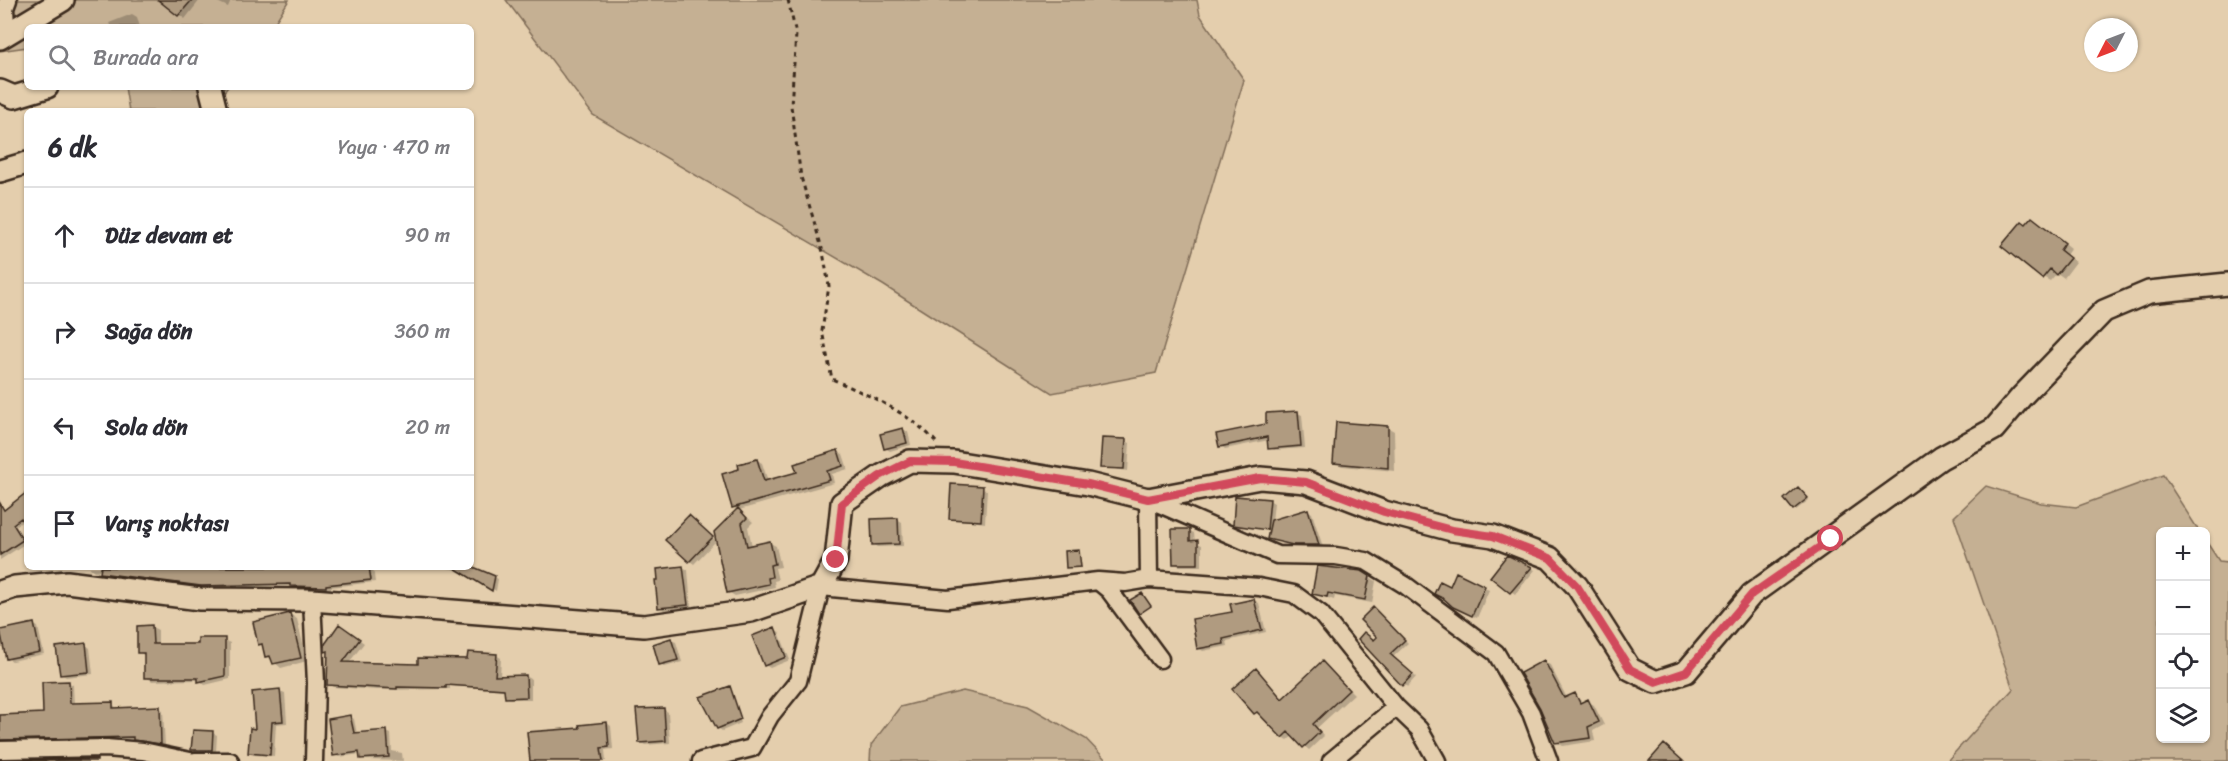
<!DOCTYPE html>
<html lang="tr">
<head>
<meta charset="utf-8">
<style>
	:root { --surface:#fff; --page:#f7f7f7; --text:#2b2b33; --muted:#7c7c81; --line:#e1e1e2 }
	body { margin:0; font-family:Sriracha,sans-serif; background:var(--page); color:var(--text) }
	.controls { position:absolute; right:18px; bottom:18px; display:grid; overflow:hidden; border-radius:9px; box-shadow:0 2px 4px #0004 }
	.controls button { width:54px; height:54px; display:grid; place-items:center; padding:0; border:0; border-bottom:2px solid var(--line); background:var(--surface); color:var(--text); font:30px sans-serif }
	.compass { position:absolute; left:2084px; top:18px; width:54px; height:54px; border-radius:50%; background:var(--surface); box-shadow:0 2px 4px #0004; rotate:228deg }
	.stop { position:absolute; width:18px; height:18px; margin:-14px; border:4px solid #d1495b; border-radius:50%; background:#fff }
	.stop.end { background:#d1495b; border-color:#fff; box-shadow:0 2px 6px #0008 }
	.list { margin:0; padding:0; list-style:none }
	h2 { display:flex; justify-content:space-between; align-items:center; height:78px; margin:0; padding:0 24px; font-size:26px }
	h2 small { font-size:20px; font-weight:400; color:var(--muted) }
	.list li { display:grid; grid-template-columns:39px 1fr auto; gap:18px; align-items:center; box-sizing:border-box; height:96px; padding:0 24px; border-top:2px solid var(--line) }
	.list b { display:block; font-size:22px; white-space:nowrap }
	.list em { font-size:20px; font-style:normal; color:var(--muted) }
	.icon { flex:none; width:33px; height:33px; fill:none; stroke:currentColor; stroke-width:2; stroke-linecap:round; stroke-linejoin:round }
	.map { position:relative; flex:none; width:2228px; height:761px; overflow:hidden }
	.search { position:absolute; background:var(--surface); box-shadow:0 2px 4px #0004; left:24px; top:24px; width:450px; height:66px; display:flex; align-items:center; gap:15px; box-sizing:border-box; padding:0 21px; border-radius:9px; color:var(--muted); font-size:22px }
	.panel { position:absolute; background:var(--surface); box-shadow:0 2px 4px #0004; left:24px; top:108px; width:450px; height:462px; border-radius:9px }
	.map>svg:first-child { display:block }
</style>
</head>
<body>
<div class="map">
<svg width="2228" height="761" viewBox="0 0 2228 761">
	<rect width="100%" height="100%" fill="#e4cead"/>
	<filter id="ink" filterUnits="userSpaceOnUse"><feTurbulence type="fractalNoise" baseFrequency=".0167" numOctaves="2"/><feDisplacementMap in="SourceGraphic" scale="12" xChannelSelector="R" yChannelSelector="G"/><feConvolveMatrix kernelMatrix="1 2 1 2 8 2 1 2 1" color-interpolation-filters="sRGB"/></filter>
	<g filter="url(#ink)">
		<path fill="#c5b093" stroke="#806d58" stroke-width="1.5" d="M 0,0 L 289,0 L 272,27 L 27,27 L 27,47 L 0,51 Z
			M 506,0 L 1197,0 L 1200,15 L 1244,80 L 1156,373 L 1052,393 L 883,285 L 593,115 Z
			M 125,87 L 228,87 L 208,111 L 129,111 Z
			M 2163,475 L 2199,531 L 2160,532 L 2160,738 L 2206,738 L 2206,541 L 2219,561 L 2228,562 L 2228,761 L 1947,761 L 2013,689 L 1954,517 L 1986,486 L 2041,503 L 2076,507 Z
			M 963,691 L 1028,706 L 1086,739 L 1107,761 L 870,761 L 871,745 L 900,707 Z"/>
		<path fill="#0003" d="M 160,0 L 200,0 L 185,19 Z
			M 213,0 L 231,0 L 228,7 Z
			M 132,14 L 137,17 L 140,27 L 111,27 L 109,23 Z
			M 2040,223 L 2071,248 L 2066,255 L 2076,262 L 2064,278 L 2057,273 L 2050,281 L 2043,277 L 2027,226 Z
			M 1298,413 L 1302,415 L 1305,448 L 1274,450 L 1270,448 L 1269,440 L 1225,449 L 1221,446 Z
			M 1387,427 L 1394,431 L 1395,471 L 1342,466 L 1335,462 Z
			M 903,429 L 908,432 L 911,445 L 890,451 L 885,448 Z
			M 1126,441 L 1130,443 L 1128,471 L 1101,467 Z
			M 837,451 L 843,454 L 848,469 L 832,474 L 834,483 L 739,510 L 753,522 L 748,527 L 752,546 L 770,543 L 776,546 L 781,567 L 775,568 L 778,580 L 774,581 L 775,587 L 735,596 L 728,592 L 738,510 L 733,507 L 741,470 L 757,460 L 762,463 L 768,481 L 798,473 Z
			M 952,485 L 987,490 L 985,523 L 950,518 Z
			M 1800,490 L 1809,500 L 1796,510 L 1786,499 Z
			M 27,500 L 27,518 L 16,526 L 26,543 L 0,560 L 0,515 Z
			M 1269,500 L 1274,503 L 1272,521 L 1307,510 L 1312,513 L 1323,547 L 1299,546 L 1273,541 L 1269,538 L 1270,531 L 1235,524 Z
			M 689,517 L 716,541 L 694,564 L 690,561 Z
			M 897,519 L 902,522 L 903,546 L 878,547 L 874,544 Z
			M 1190,531 L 1194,533 L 1195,542 L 1202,545 L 1202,566 L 1179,566 L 1174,563 Z
			M 89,567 L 373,567 L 375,582 L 331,587 L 331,590 L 293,586 L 207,588 L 131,579 L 126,576 L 126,570 L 94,571 Z
			M 442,567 L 469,567 L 494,577 L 498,579 L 496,591 L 463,571 Z
			M 683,567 L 688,570 L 691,607 L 664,610 L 660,607 Z
			M 1531,568 L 1535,570 L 1515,594 L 1492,577 Z
			M 1362,572 L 1376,581 L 1372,603 L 1335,596 L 1334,600 L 1313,593 Z
			M 1457,574 L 1489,590 L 1477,618 L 1459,609 L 1450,588 Z
			M 1254,600 L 1259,603 L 1266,632 L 1227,641 L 1228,646 L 1203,651 L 1198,648 L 1234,613 Z
			M 1373,609 L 1408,643 L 1393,657 L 1416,677 L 1407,687 L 1375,641 L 1379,637 Z
			M 290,614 L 297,619 L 307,661 L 281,668 L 267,656 L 264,647 L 260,644 Z
			M 34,625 L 38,627 L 44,654 L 12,661 L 7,658 Z
			M 152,627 L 158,630 L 158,645 L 199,645 L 224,640 L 230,643 L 230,679 L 205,685 L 199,680 L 152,681 L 146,677 L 145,656 L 139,652 Z
			M 344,628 L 364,643 L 348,664 L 419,666 L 496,655 L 501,658 L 500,677 L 526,676 L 531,679 L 531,699 L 510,699 L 506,697 L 506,690 L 450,686 L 450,689 L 378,690 L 333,687 L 329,684 L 329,653 L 326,651 Z
			M 775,629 L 779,632 L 790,660 L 770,668 L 765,665 Z
			M 671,640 L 676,642 L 682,662 L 665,667 L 661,664 Z
			M 86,645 L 90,648 L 93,674 L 66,677 L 61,674 Z
			M 1544,662 L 1550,665 L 1567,698 L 1575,695 L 1583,703 L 1587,701 L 1594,705 L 1604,725 L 1593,731 L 1595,741 L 1563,746 L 1556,742 L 1542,707 Z
			M 1323,663 L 1354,694 L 1317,728 L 1324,736 L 1309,750 L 1293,736 L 1288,740 L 1283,737 L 1262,715 L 1255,713 L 1256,670 L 1284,699 Z
			M 69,683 L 73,685 L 74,705 L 113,704 L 117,709 L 159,708 L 163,710 L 165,746 L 111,739 L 4,741 L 0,739 L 0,717 L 44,715 Z
			M 729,687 L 732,689 L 729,689 L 741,723 L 722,731 L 718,728 Z
			M 280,691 L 285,693 L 287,723 L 276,724 L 274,756 L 254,755 L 250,752 Z
			M 663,709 L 668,712 L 670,743 L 645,745 L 640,742 Z
			M 350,716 L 354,719 L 357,734 L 387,732 L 391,734 L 392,751 L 402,753 L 403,761 L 365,760 L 361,754 L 339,757 L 334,755 Z
			M 607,723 L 611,726 L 613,749 L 605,750 L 606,761 L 531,761 L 581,730 Z
			M 213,733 L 217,735 L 216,752 L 193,750 Z"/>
		<path fill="#b09b80" stroke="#3b2a1e" stroke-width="1.5" d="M 158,0 L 192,0 L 178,16 Z
			M 2032,217 L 2065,243 L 2060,250 L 2070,258 L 2056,275 L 2050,269 L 2042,279 L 2001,246 L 2022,221 L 2026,224 Z
			M 1298,411 L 1301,446 L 1268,449 L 1267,437 L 1219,447 L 1216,434 L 1266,424 L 1266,413 Z
			M 1336,422 L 1388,426 L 1388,468 L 1333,463 Z
			M 903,428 L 907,443 L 884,449 L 880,434 Z
			M 1102,438 L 1126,439 L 1124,469 L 1100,468 Z
			M 838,450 L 843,466 L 827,471 L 830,480 L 732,508 L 722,474 L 739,469 L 738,464 L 757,459 L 764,481 L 797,472 L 794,464 Z
			M 951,484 L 983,486 L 981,521 L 949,519 Z
			M 1798,487 L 1808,498 L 1793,510 L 1784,499 Z
			M 27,492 L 27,526 L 21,518 L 13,524 L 23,540 L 0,555 L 0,503 L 4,510 Z
			M 1235,496 L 1270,499 L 1267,530 L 1233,525 Z
			M 738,508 L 747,518 L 742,523 L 747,546 L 770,541 L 775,564 L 770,565 L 772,577 L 768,578 L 769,584 L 727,593 L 714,532 Z
			M 1308,509 L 1319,545 L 1293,545 L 1267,539 L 1271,520 Z
			M 689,515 L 713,537 L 689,562 L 665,540 Z
			M 898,518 L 899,544 L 872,545 L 871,519 Z
			M 1172,529 L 1190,529 L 1190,541 L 1198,540 L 1198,564 L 1173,564 Z
			M 1079,550 L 1081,567 L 1066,568 L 1065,551 Z
			M 1507,555 L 1532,567 L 1510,593 L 1490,577 Z
			M 471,566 L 495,576 L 492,591 L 453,567 Z
			M 683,566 L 688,605 L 658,608 L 655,580 L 658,580 L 657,569 Z
			M 1317,566 L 1362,571 L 1370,576 L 1365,600 L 1328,593 L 1327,597 L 1312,594 Z
			M 101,567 L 369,567 L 371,580 L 326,585 L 326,587 L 290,586 L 290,584 L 201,586 L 100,573 Z
			M 1456,572 L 1485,586 L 1472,616 L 1453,607 L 1444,599 L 1434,594 L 1440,581 L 1450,586 Z
			M 1142,593 L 1151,606 L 1139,614 L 1130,600 Z
			M 1254,599 L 1262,630 L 1223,639 L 1224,644 L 1197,649 L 1192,619 L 1232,612 L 1230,604 Z
			M 1373,607 L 1405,640 L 1390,654 L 1413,674 L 1402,686 L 1358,639 L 1364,632 L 1374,640 L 1377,637 L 1360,620 Z
			M 290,613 L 301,658 L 273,664 L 270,656 L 265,657 L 262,644 L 258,645 L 253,622 Z
			M 34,623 L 40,652 L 6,659 L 0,630 Z
			M 339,624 L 360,639 L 343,662 L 418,664 L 418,658 L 467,659 L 468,652 L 497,654 L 495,676 L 526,675 L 527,697 L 505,698 L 504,689 L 446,685 L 446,688 L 397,687 L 397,689 L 327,685 L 328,651 L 325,652 L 325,644 Z
			M 152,625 L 153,644 L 198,644 L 198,638 L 225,638 L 225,676 L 198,682 L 198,678 L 144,678 L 144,653 L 137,653 L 137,626 Z
			M 775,627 L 786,657 L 764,666 L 752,636 Z
			M 671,638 L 678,660 L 659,665 L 653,644 Z
			M 86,643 L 89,672 L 60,675 L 56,647 Z
			M 1544,660 L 1564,698 L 1575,693 L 1580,703 L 1588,699 L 1599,722 L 1588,727 L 1590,738 L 1555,743 L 1540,708 L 1520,673 Z
			M 1322,661 L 1349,690 L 1313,724 L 1320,732 L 1303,748 L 1288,732 L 1282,738 L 1257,712 L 1254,714 L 1232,689 L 1256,668 L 1282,699 Z
			M 69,681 L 70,703 L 113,702 L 113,708 L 160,706 L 161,744 L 133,740 L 133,737 L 0,740 L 0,715 L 43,713 L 42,682 Z
			M 730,686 L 741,719 L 717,729 L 700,697 Z
			M 280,689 L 283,721 L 272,722 L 270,755 L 248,753 L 250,728 L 255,729 L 252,692 Z
			M 664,708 L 666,741 L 639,743 L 636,709 Z
			M 350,715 L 354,733 L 387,730 L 389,757 L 360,759 L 359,752 L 333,756 L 328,719 Z
			M 607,722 L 609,747 L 601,748 L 603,761 L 530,761 L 527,732 L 580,728 L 579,725 Z
			M 193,730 L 213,731 L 212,750 L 191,750 Z
			M 1664,744 L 1683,761 L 1649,761 Z
			M 97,759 L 97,761 L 0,761 L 0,760 Z"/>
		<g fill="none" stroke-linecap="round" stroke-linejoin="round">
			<defs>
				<path id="minor" d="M 0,33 L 6,27 L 5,8 L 8,0
					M 1149,579 L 1148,499 L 1277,555 L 1336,556 L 1366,561 L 1405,585 L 1496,653 L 1531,713 L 1549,761
					M 1098,581 L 1109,590 L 1160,659
					M 312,600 L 316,683 L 314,761
					M 0,750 L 106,748 L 143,751 L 190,761
					M 195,761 L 230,761
					M 701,761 L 752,748 L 770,716 L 798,681 L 821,587 L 948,599 L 1098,581 L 1125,583 L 1149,579 L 1259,587 L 1294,594 L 1321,614 L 1396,707 L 1419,729 L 1437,761
					M 1331,761 L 1396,707"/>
				<path id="tertiary" d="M 0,38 L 63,0
					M 210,87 L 216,111
					M 0,91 L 14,97 L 47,87
					M 0,171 L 27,163
					M 0,592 L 15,587 L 67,582 L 200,599 L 312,600 L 644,626 L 751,611 L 821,587 L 836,560 L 842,503 L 881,476 L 910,461 L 954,462 L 1088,484 L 1148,499 L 1260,478 L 1306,482 L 1384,512 L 1452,530 L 1493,536 L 1550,558 L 1577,586 L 1630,669 L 1656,682 L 1686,672 L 1752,594 L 1941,458 L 1994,429 L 2022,396 L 2104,311 L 2149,292 L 2228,284"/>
			</defs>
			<use href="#minor" stroke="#3b2a1e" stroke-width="21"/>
			<use href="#tertiary" stroke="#3b2a1e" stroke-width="26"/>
			<path stroke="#3b2a1e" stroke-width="3" stroke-dasharray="4.5 4.5" stroke-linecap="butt" d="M 788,0 L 796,34 L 791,106 L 801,177 L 823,252 L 829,286 L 822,331 L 832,379 C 870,396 909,412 937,443"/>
			<use href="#minor" stroke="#e4cead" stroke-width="16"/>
			<use href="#tertiary" stroke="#e4cead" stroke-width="21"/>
		</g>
	</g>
	<g fill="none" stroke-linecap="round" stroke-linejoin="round" filter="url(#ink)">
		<path stroke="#d1495b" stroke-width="8" d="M 836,560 L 842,503 L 880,476 L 910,461 L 954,462 L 1088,484 L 1148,499 L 1260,478 L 1306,482 L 1384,512 L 1452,530 L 1493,536 L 1550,558 L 1577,586 L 1630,669 L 1656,682 L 1686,672 L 1752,594 L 1831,539"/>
	</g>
</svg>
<div class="controls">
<button>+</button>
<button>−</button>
<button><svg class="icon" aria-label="locate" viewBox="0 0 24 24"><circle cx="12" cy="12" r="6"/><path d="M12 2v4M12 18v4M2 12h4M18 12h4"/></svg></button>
<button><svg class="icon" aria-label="layers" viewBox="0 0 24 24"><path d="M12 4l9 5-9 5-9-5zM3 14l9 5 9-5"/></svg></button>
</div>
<svg class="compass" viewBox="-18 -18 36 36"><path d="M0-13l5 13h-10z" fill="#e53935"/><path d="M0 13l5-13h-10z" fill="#7c7c81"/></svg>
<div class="stop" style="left:1831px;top:539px"></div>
<div class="stop end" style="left:836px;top:560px"></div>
<div class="search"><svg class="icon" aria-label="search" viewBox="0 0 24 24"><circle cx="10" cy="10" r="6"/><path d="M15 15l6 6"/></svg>Burada ara</div>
<section class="panel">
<h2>6 dk<small>Yaya · 470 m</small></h2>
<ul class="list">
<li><svg class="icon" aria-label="ahead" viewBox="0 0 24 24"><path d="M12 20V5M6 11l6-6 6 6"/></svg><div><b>Düz devam et</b></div><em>90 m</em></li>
<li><svg class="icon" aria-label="right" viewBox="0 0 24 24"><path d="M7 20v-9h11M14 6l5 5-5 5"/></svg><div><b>Sağa dön</b></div><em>360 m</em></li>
<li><svg class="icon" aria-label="left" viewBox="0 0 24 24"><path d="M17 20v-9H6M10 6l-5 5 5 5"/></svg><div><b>Sola dön</b></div><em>20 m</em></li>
<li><svg class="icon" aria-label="arrive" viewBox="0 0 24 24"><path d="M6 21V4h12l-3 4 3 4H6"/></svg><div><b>Varış noktası</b></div></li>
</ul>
</section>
</div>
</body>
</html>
